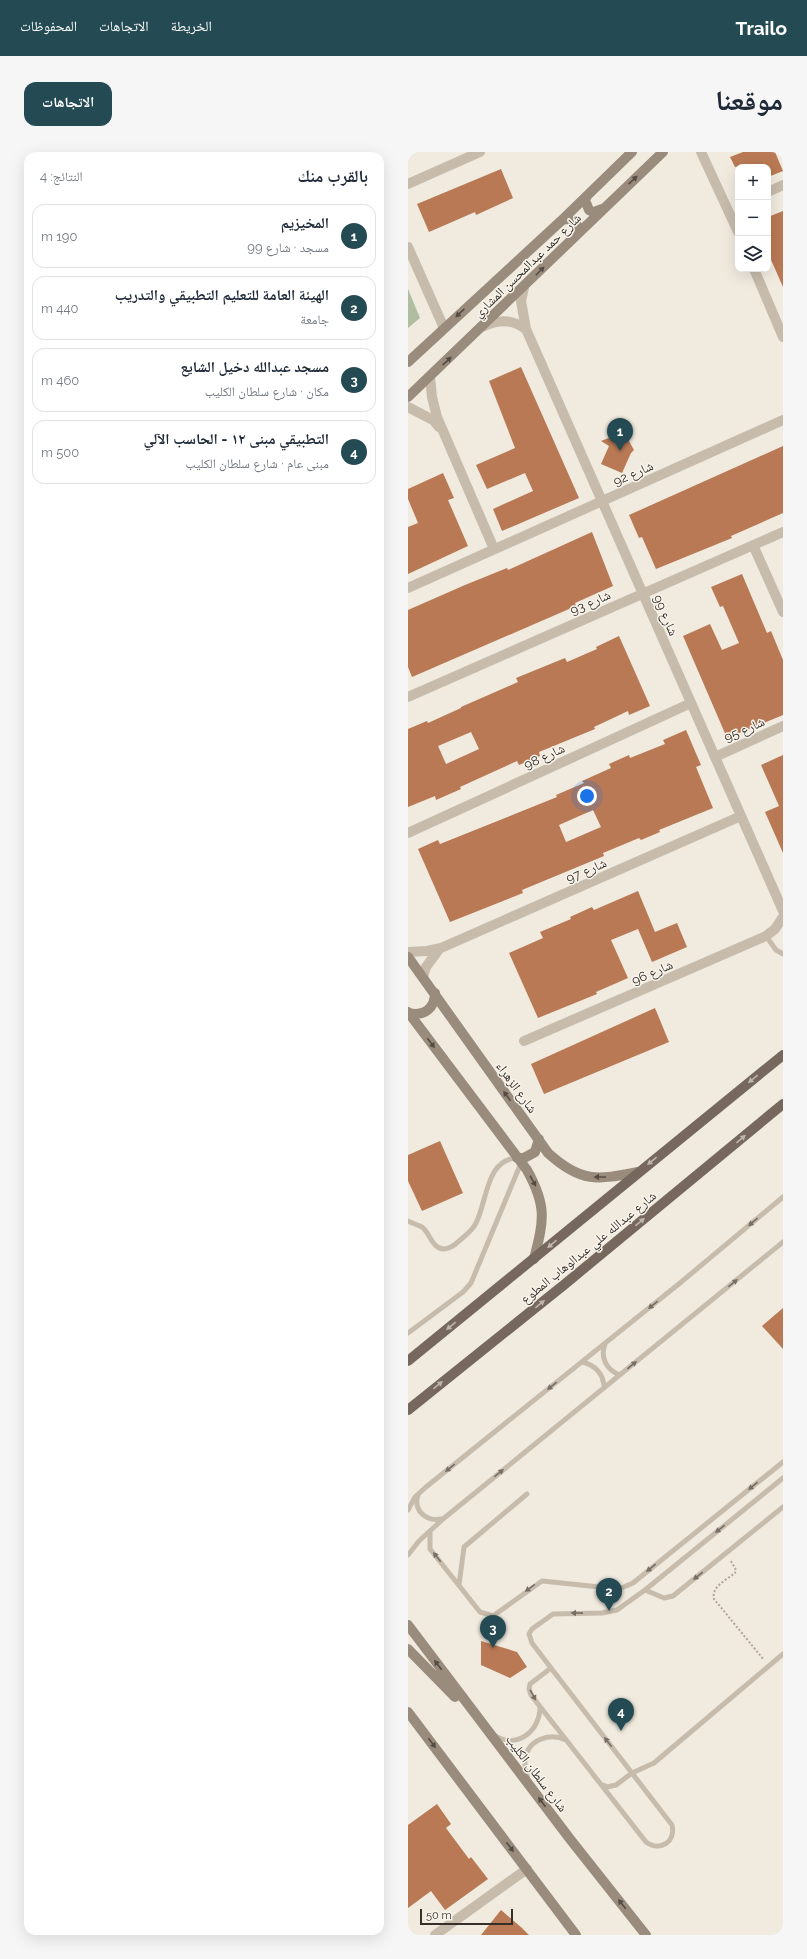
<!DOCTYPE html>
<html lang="ar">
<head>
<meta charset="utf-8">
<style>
	:root { --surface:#fff; --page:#f6f6f7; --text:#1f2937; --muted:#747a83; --line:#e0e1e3; --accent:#244a53 }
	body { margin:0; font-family:Raleway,"Noto Naskh Arabic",sans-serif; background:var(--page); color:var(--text); direction:rtl }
	.controls { position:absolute; right:12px; top:12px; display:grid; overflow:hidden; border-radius:8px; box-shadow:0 4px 16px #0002 }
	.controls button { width:36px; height:36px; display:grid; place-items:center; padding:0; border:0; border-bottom:1px solid var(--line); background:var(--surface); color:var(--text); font:20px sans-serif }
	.scale { position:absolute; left:12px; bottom:10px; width:93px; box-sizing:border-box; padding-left:4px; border:2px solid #362f2a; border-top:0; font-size:11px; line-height:14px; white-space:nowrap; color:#362f2a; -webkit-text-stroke:3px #f8f4eb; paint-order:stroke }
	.you { position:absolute; left:179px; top:644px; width:14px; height:14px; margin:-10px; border:3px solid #fff; border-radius:50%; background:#1a73e8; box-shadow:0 0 0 6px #1a73e833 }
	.badge { display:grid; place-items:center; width:26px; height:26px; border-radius:50%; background:var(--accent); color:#fff; font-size:13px; font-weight:700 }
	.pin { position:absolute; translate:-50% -33px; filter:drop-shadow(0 1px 2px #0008) }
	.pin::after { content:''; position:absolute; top:21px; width:14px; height:12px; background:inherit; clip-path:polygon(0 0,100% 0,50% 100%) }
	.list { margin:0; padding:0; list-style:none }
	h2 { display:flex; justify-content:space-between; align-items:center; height:52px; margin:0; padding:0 16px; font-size:17px }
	h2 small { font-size:13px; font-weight:400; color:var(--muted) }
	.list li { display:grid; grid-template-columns:26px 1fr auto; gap:12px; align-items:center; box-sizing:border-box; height:64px; margin:0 8px 8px; padding:0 8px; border:1px solid var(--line); border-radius:12px }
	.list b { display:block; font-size:15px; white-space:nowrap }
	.list p { margin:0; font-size:13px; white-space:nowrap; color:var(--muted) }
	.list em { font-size:13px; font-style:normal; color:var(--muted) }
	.icon { flex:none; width:22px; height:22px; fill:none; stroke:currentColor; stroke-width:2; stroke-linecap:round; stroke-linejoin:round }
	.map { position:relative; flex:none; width:375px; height:1783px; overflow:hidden; direction:ltr; border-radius:12px }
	header { display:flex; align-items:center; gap:24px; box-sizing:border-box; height:56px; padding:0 20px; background:var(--accent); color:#fff }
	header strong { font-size:19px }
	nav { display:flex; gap:22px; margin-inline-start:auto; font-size:14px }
	.intro { display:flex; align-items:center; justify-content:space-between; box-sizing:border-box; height:96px; padding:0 24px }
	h1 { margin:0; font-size:28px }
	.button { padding:10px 18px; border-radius:12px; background:var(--accent); color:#fff; font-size:14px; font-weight:700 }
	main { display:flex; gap:24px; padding:0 24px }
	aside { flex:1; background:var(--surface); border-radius:12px; box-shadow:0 4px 16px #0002 }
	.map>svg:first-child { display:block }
</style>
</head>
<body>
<header>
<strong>Trailo</strong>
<nav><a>الخريطة</a><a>الاتجاهات</a><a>المحفوظات</a></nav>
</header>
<div class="intro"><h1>موقعنا</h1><a class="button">الاتجاهات</a></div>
<main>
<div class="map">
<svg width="375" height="1783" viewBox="0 0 375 1783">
	<rect width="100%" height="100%" fill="#f0eadf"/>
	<path fill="#b0bda0" d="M 0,137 L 12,166 L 0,176 Z"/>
	<path fill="#b97954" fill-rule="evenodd" d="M 335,0 L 367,0 L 375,19 L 360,25 L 360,15 L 327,15 L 322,5 Z
		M 93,17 L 105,46 L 68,63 L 67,60 L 21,80 L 9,52 Z
		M 375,59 L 375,135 L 360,101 L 360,65 Z
		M 113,215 L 171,346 L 94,379 L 85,357 L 125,339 L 117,321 L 79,337 L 68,313 L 107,296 L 81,229 Z
		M 216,280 L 226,298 L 223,301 L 214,321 L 193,312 L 201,294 L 193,289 Z
		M 375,294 L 375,361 L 323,384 L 324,386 L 248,417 L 234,385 L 231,386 L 221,363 Z
		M 35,321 L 46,346 L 40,348 L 60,394 L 0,422 L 0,375 L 10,371 L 0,347 L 0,337 Z
		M 184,380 L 205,434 L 167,451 L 168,454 L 4,525 L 0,515 L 0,458 L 57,433 L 99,416 L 100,418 Z
		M 334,422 L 359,481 L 363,479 L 375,508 L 375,563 L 319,586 L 275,484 L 302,472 L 314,498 L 331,491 L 315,454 L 312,455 L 303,435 Z
		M 211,484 L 242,554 L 221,563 L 220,559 L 186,575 L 187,577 L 131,600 L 132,604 L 111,613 L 109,609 L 52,635 L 53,637 L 28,648 L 27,644 L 0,655 L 0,577 L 19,569 L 20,571 L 53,556 L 53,555 L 110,530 L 108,526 L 157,506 L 159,510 L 189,497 L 188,495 ZM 63,580 L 71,597 L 38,612 L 30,594 Z
		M 278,578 L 293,613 L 288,615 L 305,656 L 251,678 L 252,680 L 233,688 L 231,686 L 195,701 L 196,704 L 114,738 L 115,741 L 42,770 L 10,697 L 30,688 L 32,692 L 149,645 L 148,643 L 176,631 L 174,629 L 203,616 L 201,612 L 221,603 L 222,606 L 257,592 L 255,588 ZM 185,658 L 193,675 L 158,690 L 151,673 Z
		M 375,603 L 375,701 L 357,660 L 371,654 L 353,613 Z
		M 230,739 L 247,780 L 269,771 L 279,795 L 244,810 L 230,777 L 203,788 L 220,826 L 188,840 L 189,842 L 130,866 L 101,801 L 135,786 L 132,780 L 163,767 L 162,765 L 184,755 L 186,758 Z
		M 247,856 L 261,890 L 136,942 L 123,912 Z
		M 32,989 L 55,1041 L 14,1059 L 0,1029 L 0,1003 Z
		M 375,1156 L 375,1197 L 354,1174 Z
		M 73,1489 L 109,1500 L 119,1515 L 102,1526 L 73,1513 Z
		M 29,1652 L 43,1672 L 38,1676 L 61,1707 L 63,1705 L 80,1727 L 37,1758 L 23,1739 L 0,1756 L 0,1673 Z
		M 93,1758 L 114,1776 L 121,1783 L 73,1783 Z"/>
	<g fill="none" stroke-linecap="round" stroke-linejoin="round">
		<path stroke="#b2a696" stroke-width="2" stroke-dasharray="2 2" stroke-linecap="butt" d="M 323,1409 L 328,1418 L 327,1421 C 318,1428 303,1435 306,1447 L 356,1508"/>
		<path stroke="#c7bcac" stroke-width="5" d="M 358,784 L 368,798 L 375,802
			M 0,1069 C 4,1071 10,1073 14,1075 C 22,1081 23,1095 35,1097 C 41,1097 47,1093 51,1089 C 57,1084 65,1078 68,1071 C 79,1050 78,1007 109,1006
			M 0,1181 L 55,1140 L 63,1131 L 113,1011
			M 197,1192 C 192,1205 198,1218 212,1223
			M 174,1210 C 187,1213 196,1222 196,1236
			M 10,1343 C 5,1358 18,1370 33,1367
			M 0,1358 L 7,1345 L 18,1335 L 272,1131 L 375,1045
			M 22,1379 L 22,1397 L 72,1460 L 85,1464 L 134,1429 L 211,1437 L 225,1431 L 375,1310
			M 0,1403 L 11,1389 L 35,1367 L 375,1090
			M 51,1433 L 56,1395 L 119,1342
			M 237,1438 L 256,1446 L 265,1444 L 375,1355
			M 143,1516 L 122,1532 L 121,1537 L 123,1543 L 238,1690 C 252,1700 268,1690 264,1673 L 143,1516 L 124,1491 L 121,1482 L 124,1477 L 145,1462 L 194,1461 L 209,1458 L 237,1438 L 375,1326
			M 86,1583 C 109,1598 132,1579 132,1555
			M 120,1627 C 119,1621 116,1615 117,1608 C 119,1588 141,1580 158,1588
			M 195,1633 L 199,1635 L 208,1633 L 224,1621 L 246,1611 L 375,1502"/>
		<path stroke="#c7bcac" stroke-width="10" d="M 293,0 L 330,80
			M 0,32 L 72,0
			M 360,40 L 375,33
			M 0,95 L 36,176
			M 346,117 L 375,185
			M 116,136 L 113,149 L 118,177 L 375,759
			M 74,175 C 91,167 103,167 118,177
			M 22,225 L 24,245 L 29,265 L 86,397
			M 0,255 L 25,268 L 31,275
			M 345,393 L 375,460
			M 0,436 L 375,268
			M 0,545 L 375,380
			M 307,605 L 375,574
			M 0,681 L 283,551
			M 0,800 L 19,799 L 33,796 L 333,664
			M 15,825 L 18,815 L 32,796
			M 116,889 L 358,784 L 367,777 L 375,765
			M 27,1783 L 119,1717"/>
		<path stroke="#9a8c7d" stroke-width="10" d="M 179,44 L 177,48 L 181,58 L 186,60 L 194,57
			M 153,69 L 157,67 L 165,68 L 170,75 L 168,83
			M 0,210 L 153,69 L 224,0
			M 0,245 L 255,0
			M 0,805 L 140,1001 C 173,1031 189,1028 230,1020
			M 0,860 L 119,1018 C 139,1054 136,1068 126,1107
			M 1,861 C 16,865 27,856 27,841
			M 109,1006 L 116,1006 L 127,1000 L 131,987
			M 0,1473 L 162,1687 L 238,1783
			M 0,1497 L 47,1545
			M 0,1560 L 168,1783"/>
		<path stroke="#76685d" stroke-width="10" d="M 0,1209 L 375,903
			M 0,1258 L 157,1132 L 375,952"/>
	</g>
	<defs><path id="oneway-solid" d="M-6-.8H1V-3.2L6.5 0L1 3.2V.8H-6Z"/></defs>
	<g fill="#544b43">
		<use href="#oneway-solid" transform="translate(225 28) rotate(-43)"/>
		<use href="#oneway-solid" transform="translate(132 119) rotate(-45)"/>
		<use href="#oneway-solid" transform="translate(52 161) rotate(137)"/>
		<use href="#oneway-solid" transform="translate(39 209) rotate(-43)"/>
		<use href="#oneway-solid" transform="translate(23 891) rotate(53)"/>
		<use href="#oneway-solid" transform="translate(99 944) rotate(-126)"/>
		<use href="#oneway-solid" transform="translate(192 1025) rotate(180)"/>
		<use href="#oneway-solid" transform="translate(125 1029) rotate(61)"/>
		<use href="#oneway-solid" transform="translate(30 1513) rotate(-127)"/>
		<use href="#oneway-solid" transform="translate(24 1591) rotate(53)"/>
		<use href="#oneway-solid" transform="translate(134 1650) rotate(-127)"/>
		<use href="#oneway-solid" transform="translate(102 1695) rotate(53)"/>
		<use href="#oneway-solid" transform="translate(214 1752) rotate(-128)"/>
	</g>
	<g fill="#beb5ab">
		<use href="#oneway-solid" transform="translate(345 927) rotate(141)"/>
		<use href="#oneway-solid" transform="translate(333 987) rotate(-40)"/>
		<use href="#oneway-solid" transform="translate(244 1009) rotate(141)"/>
		<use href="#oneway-solid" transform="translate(232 1070) rotate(-40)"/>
		<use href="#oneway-solid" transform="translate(144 1092) rotate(140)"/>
		<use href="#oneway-solid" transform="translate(132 1152) rotate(-39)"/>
		<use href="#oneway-solid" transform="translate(43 1174) rotate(141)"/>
		<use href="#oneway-solid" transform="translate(30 1233) rotate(-39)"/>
	</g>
	<g fill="#776e64">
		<use href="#oneway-solid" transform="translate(345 1070) rotate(140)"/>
		<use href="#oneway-solid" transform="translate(325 1131) rotate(-39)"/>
		<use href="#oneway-solid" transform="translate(245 1153) rotate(141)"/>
		<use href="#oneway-solid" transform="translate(224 1213) rotate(-39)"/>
		<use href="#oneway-solid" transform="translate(144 1234) rotate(141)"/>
		<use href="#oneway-solid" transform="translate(42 1316) rotate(141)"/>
		<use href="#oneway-solid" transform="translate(91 1321) rotate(-39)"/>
		<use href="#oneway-solid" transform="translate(345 1334) rotate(141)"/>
		<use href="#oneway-solid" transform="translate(312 1377) rotate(141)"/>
		<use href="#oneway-solid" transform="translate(29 1405) rotate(-128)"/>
		<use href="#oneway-solid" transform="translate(243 1416) rotate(141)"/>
		<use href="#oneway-solid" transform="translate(290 1424) rotate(141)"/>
		<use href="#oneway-solid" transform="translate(122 1436) rotate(144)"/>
		<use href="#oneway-solid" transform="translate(169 1461) rotate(-179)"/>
		<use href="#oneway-solid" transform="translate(125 1543) rotate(61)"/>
		<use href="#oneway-solid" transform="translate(200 1590) rotate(-128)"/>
	</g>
	<g text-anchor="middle" stroke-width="3" stroke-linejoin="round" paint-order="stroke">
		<g font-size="13" fill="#362f2a" stroke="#f8f4eb">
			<text transform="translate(119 113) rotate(-44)" y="5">شارع حمد عبدالمحسن المشاري</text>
			<text transform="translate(225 321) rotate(-24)" y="5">شارع 92</text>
			<text transform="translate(182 450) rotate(-24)" y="5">شارع 93</text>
			<text transform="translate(258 463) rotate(66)" y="5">شارع 99</text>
			<text transform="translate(336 577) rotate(-24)" y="5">شارع 95</text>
			<text transform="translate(136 604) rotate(-25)" y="5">شارع 98</text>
			<text transform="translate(178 718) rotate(-24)" y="5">شارع 97</text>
			<text transform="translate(244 820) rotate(-24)" y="5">شارع 96</text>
			<text transform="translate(109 935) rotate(54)" y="5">شارع الزهراء</text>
			<text transform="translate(180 1095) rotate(-39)" y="5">شارع عبدالله علي عبدالوهاب المطوع</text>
			<text transform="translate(129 1621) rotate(53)" y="5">شارع سلطان الكليب</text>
		</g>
	</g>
</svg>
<div class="controls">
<button>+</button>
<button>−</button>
<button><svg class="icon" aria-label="layers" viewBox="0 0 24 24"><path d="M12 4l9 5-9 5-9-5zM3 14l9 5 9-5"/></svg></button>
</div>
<div class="scale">50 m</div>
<div class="you"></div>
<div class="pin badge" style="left:212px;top:299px">1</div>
<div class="pin badge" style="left:201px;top:1459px">2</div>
<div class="pin badge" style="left:85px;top:1496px">3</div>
<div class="pin badge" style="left:213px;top:1579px">4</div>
</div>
<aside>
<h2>بالقرب منك<small>النتائج: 4</small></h2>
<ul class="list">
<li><span class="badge">1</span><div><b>المخيزيم</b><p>مسجد · شارع 99</p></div><em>190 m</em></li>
<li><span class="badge">2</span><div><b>الهيئة العامة للتعليم التطبيقي والتدريب</b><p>جامعة</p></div><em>440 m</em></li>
<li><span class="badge">3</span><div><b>مسجد عبدالله دخيل الشايع</b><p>مكان · شارع سلطان الكليب</p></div><em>460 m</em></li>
<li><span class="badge">4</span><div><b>التطبيقي مبنى ١٢ - الحاسب الآلي</b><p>مبنى عام · شارع سلطان الكليب</p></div><em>500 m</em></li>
</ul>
</aside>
</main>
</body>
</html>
